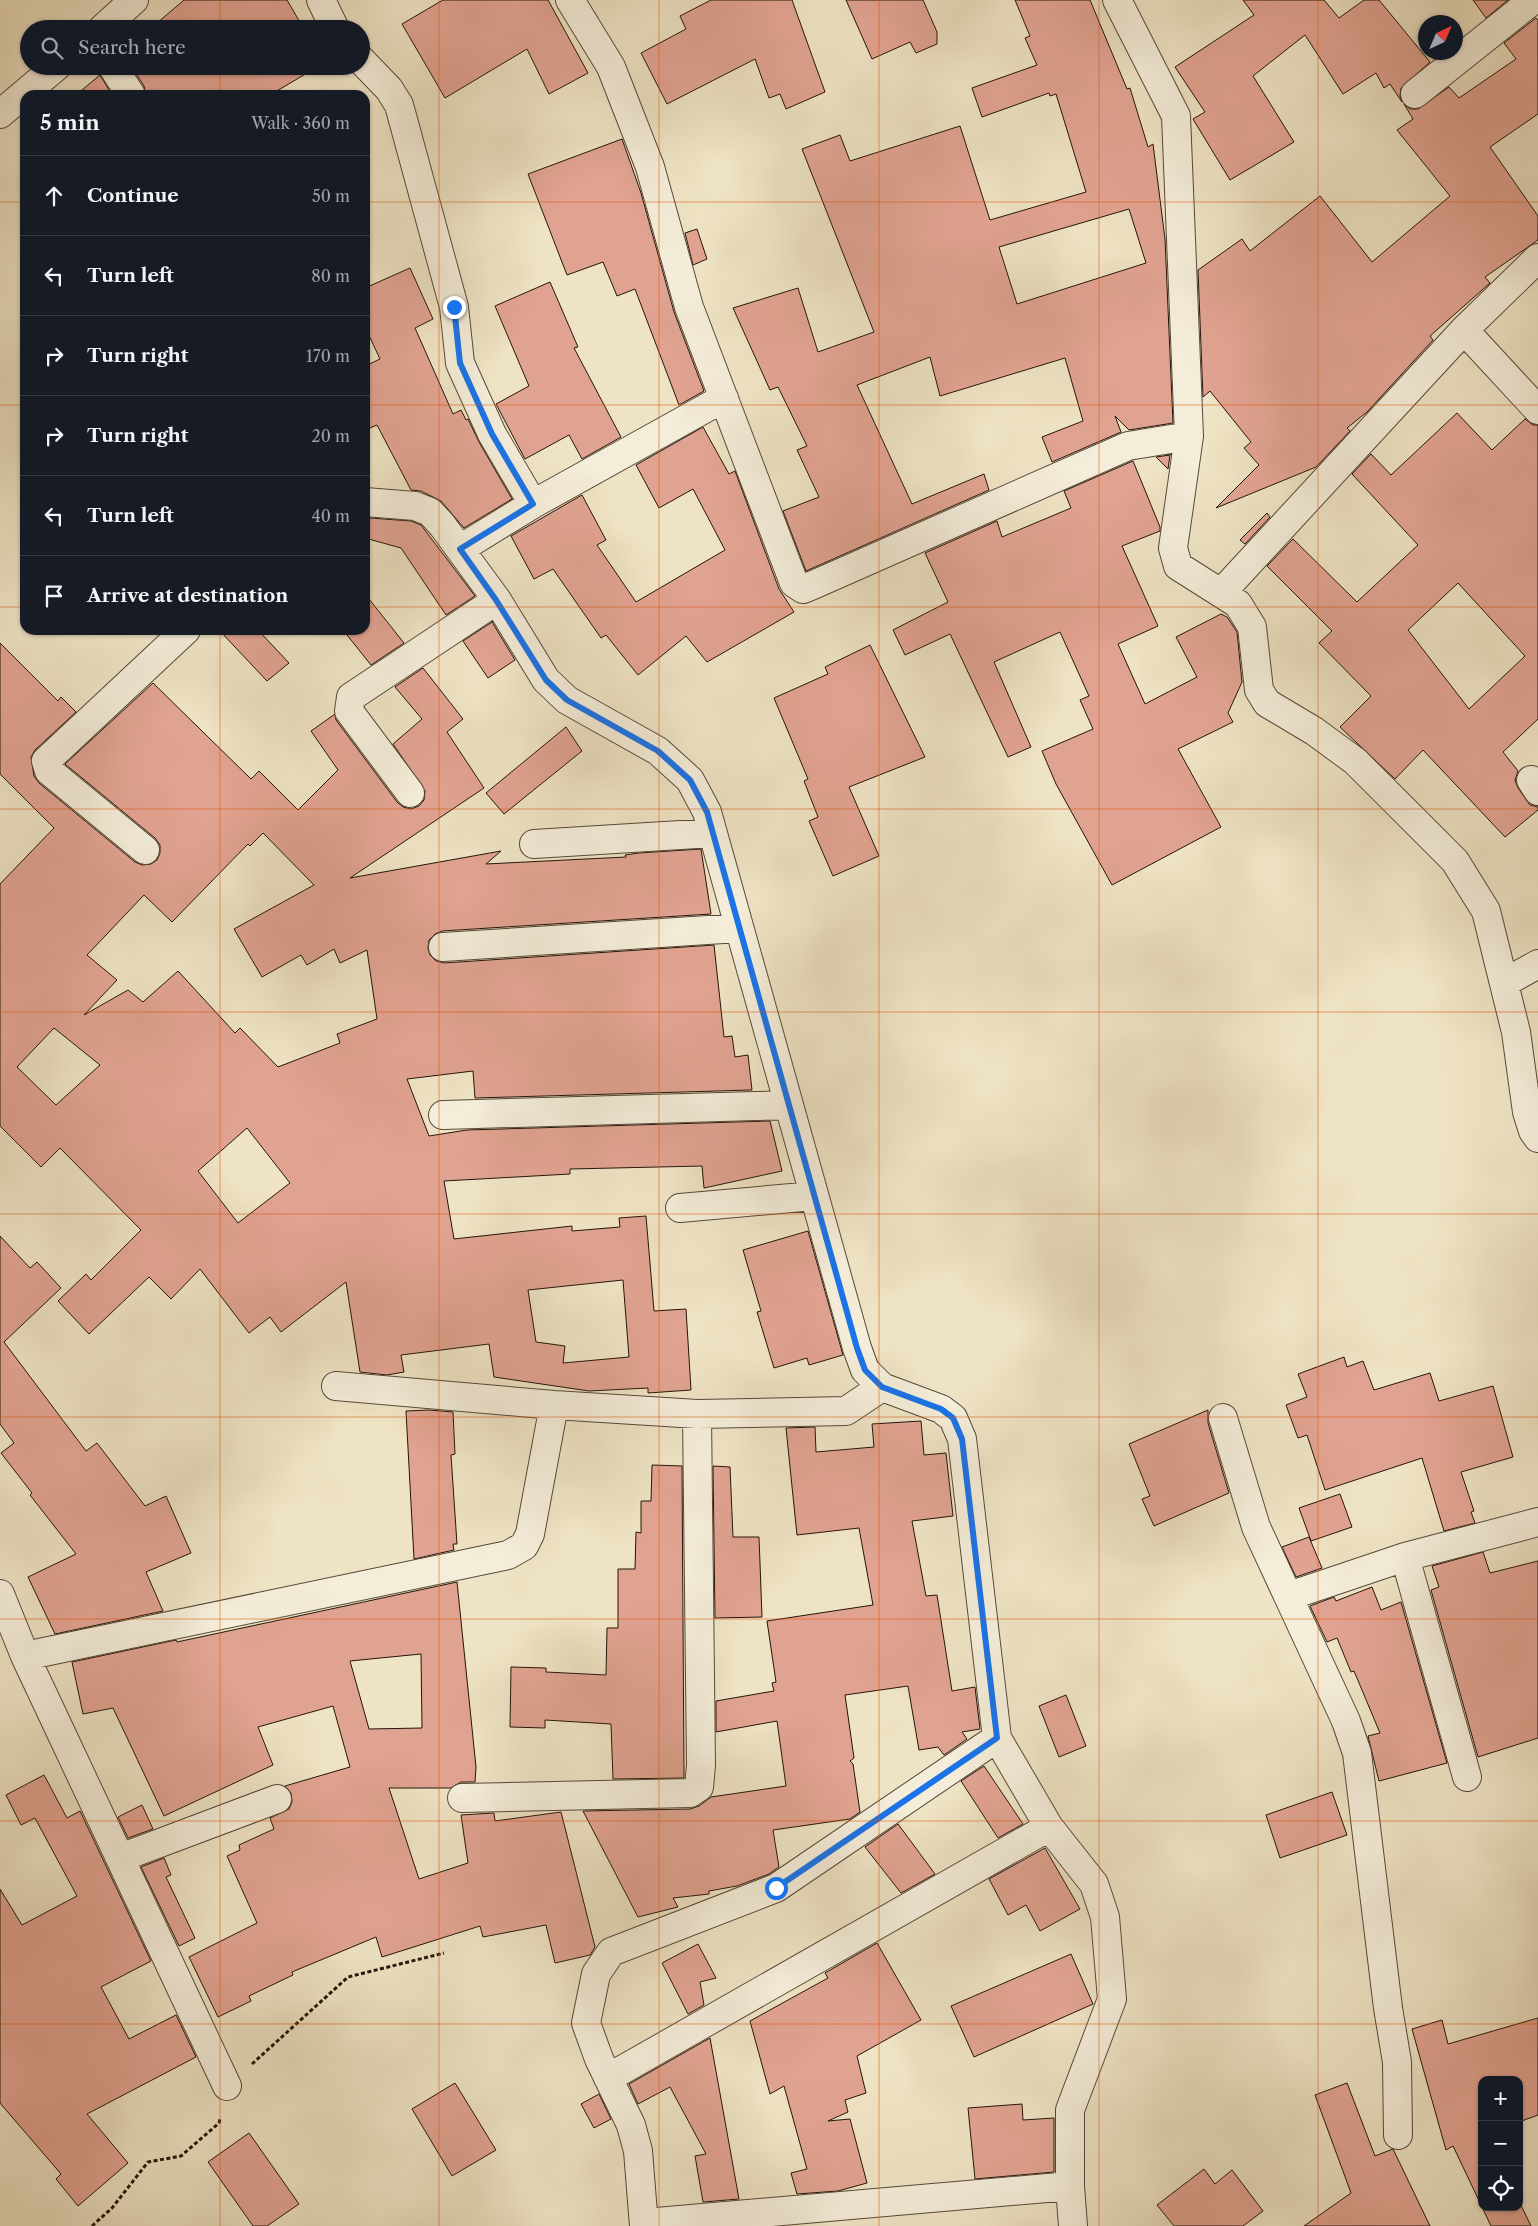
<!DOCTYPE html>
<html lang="en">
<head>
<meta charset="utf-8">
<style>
	:root { --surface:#171b24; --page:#242831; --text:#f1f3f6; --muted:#9ea1a6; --line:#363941 }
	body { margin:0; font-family:"Libre Caslon Text",serif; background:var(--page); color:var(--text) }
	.controls { position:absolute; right:15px; bottom:15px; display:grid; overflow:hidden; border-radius:10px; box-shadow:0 1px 4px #0004 }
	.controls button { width:45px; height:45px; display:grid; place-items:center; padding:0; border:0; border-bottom:1px solid var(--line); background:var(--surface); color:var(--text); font:25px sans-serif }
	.compass { position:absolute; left:1418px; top:15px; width:45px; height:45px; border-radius:50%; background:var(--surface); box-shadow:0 1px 4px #0004; rotate:44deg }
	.stop { position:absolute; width:15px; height:15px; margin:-11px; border:4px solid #1a73e8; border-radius:50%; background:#fff }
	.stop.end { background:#1a73e8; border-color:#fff; box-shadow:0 1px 5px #0008 }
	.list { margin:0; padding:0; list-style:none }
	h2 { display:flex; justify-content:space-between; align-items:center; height:65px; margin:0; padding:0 20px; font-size:21px }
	h2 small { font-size:16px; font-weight:400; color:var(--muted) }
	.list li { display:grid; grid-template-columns:32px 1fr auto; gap:15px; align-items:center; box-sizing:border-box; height:80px; padding:0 20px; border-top:1px solid var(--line) }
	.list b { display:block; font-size:19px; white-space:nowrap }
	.list em { font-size:16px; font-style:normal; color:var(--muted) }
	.icon { flex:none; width:28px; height:28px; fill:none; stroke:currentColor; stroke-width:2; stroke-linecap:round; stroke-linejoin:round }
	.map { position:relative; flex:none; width:1538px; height:2226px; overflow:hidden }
	.search { position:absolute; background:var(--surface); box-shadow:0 1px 4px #0004; left:20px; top:20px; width:350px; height:55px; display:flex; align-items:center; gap:12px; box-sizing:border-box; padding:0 18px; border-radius:28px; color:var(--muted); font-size:19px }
	.panel { position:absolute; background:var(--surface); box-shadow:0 1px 4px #0004; left:20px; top:90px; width:350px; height:545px; border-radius:15px }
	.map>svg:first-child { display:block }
</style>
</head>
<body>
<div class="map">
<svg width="1538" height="2226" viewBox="0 0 1538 2226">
	<rect width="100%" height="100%" fill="#eee3c4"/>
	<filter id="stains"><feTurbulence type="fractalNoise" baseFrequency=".004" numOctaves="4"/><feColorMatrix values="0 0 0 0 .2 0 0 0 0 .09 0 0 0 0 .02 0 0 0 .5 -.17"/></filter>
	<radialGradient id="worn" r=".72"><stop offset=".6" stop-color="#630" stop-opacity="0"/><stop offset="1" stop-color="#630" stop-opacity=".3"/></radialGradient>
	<path fill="#e1a391" stroke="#24140b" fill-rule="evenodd" d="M 184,0 L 287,0 L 304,29 L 150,29 Z
		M 443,0 L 548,0 L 588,73 L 549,94 L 527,49 L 445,98 L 402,24 Z
		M 711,0 L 792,0 L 825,92 L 786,109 L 780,94 L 769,98 L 755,59 L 667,104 L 641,53 L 686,29 L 680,16 Z
		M 846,0 L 923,0 L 937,32 L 937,44 L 916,53 L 910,42 L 872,59 Z
		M 1015,0 L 1090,0 L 1127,89 L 1130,88 L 1148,147 L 1153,144 L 1165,239 L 1173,423 L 1129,430 L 1115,416 L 1121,432 L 1052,462 L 1042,437 L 1083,421 L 1065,358 L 940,396 L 930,357 L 857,385 L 912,504 L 984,474 L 989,490 L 806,571 L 783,511 L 819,497 L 797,450 L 807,446 L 778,387 L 770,390 L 733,308 L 798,288 L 818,352 L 874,332 L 802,149 L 840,135 L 850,161 L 960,126 L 990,220 L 1086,192 L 1056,94 L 1050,96 L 1049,93 L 982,117 L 972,88 L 1037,65 L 1025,38 L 1030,36 ZM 1129,209 L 1146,263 L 1017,304 L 999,247 Z
		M 1243,0 L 1324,0 L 1339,18 L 1364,0 L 1379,0 L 1430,62 L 1401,88 L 1400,96 L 1402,102 L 1390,84 L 1384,88 L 1376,73 L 1343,94 L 1305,35 L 1253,76 L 1294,142 L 1230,180 L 1193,119 L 1205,112 L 1175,67 L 1254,15 Z
		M 1473,0 L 1508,0 L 1486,18 Z
		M 1536,18 L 1538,20 L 1538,114 L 1490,147 L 1538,216 L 1538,240 L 1485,277 L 1490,283 L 1430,336 L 1433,340 L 1367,412 L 1347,428 L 1350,431 L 1316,467 L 1216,508 L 1259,465 L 1244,448 L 1251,442 L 1210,391 L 1203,397 L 1198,270 L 1242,239 L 1250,251 L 1320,196 L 1372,262 L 1450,196 L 1397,130 L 1413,119 L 1404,104 L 1410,109 L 1418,109 L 1449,87 L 1459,98 L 1516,59 L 1504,43 Z
		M 131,66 L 319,66 L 270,95 L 146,95 L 144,86 Z
		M 100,75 L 112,95 L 76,95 Z
		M 622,139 L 641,193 L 674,312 L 704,391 L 679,405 L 635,289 L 617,296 L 603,262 L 567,275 L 528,174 Z
		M 697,229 L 707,259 L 693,265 L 685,233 Z
		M 410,268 L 433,319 L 415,328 L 453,414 L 461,410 L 466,420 L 468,419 L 479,442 L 512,499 L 464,528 L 441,501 L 421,491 L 411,490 L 377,425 L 365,430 L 365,366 L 380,359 L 365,327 L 365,288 Z
		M 550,282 L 578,347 L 574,348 L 621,437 L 582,459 L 569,435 L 525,459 L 496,404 L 529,386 L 495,306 Z
		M 1457,413 L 1492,450 L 1525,419 L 1533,425 L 1538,425 L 1538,719 L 1503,752 L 1518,771 L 1515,780 L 1518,788 L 1530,805 L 1538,807 L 1538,810 L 1505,837 L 1423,750 L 1395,779 L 1340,727 L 1371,696 L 1319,643 L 1332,631 L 1267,566 L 1293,539 L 1357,602 L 1418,545 L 1352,474 L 1371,454 L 1391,475 ZM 1458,583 L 1525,656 L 1469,709 L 1408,630 Z
		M 703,427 L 729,474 L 735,471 L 779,589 L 794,612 L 707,662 L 686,636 L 638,675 L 606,635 L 601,638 L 553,569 L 534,579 L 511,536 L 582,495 L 606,540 L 597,545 L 636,602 L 725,550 L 693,489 L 659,508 L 636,465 Z
		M 1170,455 L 1168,469 L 1156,457 Z
		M 1133,461 L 1160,527 L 1160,531 L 1122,546 L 1158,626 L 1118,644 L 1145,704 L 1197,677 L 1176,637 L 1221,614 L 1227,617 L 1237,632 L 1242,682 L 1228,713 L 1233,722 L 1178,749 L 1221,827 L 1112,885 L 1056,784 L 1042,751 L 1093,729 L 1080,700 L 1089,696 L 1060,632 L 994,662 L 1031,747 L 1008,757 L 950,634 L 905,655 L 893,630 L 948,602 L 925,553 L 997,521 L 1002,537 L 1071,508 L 1064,491 Z
		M 1267,513 L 1270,517 L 1245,544 L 1240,540 Z
		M 370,518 L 411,521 L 421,525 L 475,596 L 446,615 L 401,548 L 365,538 Z
		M 365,594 L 404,643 L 371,665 L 343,630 L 365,630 Z
		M 492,622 L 515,660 L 488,678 L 463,641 Z
		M 219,630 L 258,630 L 289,663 L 267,681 Z
		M 0,643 L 58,701 L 61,697 L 76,712 L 35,750 L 31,757 L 34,776 L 39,783 L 135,862 L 142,865 L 151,864 L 157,860 L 160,853 L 160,845 L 155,838 L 65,764 L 153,683 L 251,779 L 259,771 L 298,810 L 338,770 L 311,731 L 335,714 L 336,720 L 397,802 L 403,807 L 411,809 L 419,806 L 424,800 L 425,791 L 393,744 L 422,719 L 395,687 L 423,668 L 463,719 L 447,732 L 484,788 L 350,878 L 501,851 L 486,864 L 626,857 L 625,855 L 639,853 L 701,849 L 711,914 L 442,931 L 435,934 L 429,940 L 428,948 L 430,955 L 436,961 L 444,963 L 714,945 L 724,1037 L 732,1036 L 735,1057 L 748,1055 L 752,1090 L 475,1098 L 473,1071 L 407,1079 L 429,1136 L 467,1130 L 770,1121 L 782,1171 L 704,1188 L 702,1166 L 570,1169 L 570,1174 L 444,1181 L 454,1239 L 572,1226 L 572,1231 L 620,1227 L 619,1218 L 646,1216 L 654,1311 L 686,1309 L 691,1390 L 648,1393 L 648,1388 L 589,1391 L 494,1377 L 489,1344 L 401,1355 L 404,1372 L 387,1375 L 360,1372 L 346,1282 L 281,1332 L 270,1317 L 249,1333 L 200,1269 L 171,1299 L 149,1277 L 89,1334 L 58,1301 L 86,1274 L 91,1280 L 141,1230 L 60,1148 L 41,1167 L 0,1126 L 0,884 L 54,828 L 0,774 ZM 263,833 L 314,885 L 234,929 L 262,977 L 301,955 L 307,965 L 334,949 L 340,963 L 367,950 L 377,1019 L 337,1034 L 340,1043 L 278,1067 L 240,1028 L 235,1033 L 178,971 L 143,1002 L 128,990 L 84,1015 L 117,980 L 87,955 L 144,895 L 172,922 L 248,844 L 250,846 ZM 54,1028 L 100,1065 L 56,1105 L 17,1067 ZM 247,1128 L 290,1183 L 238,1223 L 198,1171 ZM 623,1280 L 629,1357 L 563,1363 L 565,1346 L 536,1342 L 528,1290 Z
		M 870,645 L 925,757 L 849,787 L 879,856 L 833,876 L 809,821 L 818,817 L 804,781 L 808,779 L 774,698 L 828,674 L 825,667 Z
		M 566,727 L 582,751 L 504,814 L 486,793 Z
		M 808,1231 L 843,1355 L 809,1365 L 807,1358 L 774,1368 L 757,1312 L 761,1311 L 743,1250 Z
		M 0,1236 L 30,1268 L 37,1262 L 61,1288 L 4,1342 L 86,1451 L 97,1443 L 145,1506 L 166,1496 L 191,1553 L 146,1572 L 163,1611 L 55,1634 L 28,1577 L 76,1554 L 30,1495 L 32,1493 L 1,1453 L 14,1443 L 0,1424 Z
		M 1344,1357 L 1347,1367 L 1363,1361 L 1374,1390 L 1430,1373 L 1439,1401 L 1493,1386 L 1513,1457 L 1461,1472 L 1474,1511 L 1471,1512 L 1475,1523 L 1444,1531 L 1422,1458 L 1325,1490 L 1307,1435 L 1298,1438 L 1286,1405 L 1307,1397 L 1298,1374 Z
		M 429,1410 L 453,1412 L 455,1454 L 451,1455 L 457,1544 L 453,1544 L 454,1550 L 414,1559 L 406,1411 Z
		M 1208,1410 L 1208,1423 L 1229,1493 L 1154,1526 L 1142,1499 L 1150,1496 L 1129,1444 Z
		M 921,1421 L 924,1455 L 946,1453 L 953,1516 L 912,1521 L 926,1596 L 937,1595 L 952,1691 L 975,1687 L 980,1729 L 962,1732 L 967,1739 L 944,1755 L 938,1747 L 919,1750 L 908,1686 L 845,1695 L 854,1758 L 850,1761 L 853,1764 L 860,1812 L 850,1819 L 773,1830 L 779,1867 L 769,1874 L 737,1886 L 709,1891 L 709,1894 L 673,1898 L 678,1907 L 638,1917 L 583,1811 L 690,1809 L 699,1806 L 711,1797 L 786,1786 L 777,1721 L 716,1732 L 716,1701 L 774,1691 L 772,1683 L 776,1682 L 767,1621 L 873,1605 L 859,1528 L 797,1535 L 786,1428 L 815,1427 L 816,1452 L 874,1447 L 872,1424 Z
		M 652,1465 L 682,1466 L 684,1778 L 613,1779 L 611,1724 L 545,1720 L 545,1728 L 510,1727 L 511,1667 L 546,1668 L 546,1672 L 606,1675 L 607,1628 L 618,1628 L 618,1569 L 635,1569 L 636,1532 L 641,1533 L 641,1501 L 651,1501 Z
		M 713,1466 L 730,1467 L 733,1537 L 759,1537 L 762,1617 L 715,1618 Z
		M 1340,1494 L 1352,1527 L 1311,1541 L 1299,1508 Z
		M 1309,1537 L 1322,1568 L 1296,1577 L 1282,1547 Z
		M 1483,1552 L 1490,1573 L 1538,1561 L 1538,1738 L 1478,1757 L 1431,1590 L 1439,1587 L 1432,1566 Z
		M 457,1582 L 476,1767 L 475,1782 L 461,1782 L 451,1788 L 389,1788 L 419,1879 L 468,1863 L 461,1815 L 494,1813 L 495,1821 L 561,1812 L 595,1947 L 590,1955 L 555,1963 L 546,1925 L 483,1937 L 480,1926 L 382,1957 L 376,1937 L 292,1972 L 293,1975 L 249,1996 L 251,2001 L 218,2017 L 189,1957 L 257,1923 L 227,1856 L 240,1850 L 239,1845 L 274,1829 L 270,1818 L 289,1809 L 292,1802 L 291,1793 L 285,1786 L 350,1767 L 333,1706 L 258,1727 L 273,1765 L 164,1816 L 113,1708 L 83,1714 L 72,1662 L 176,1640 L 177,1642 ZM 421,1654 L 422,1728 L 369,1729 L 350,1661 Z
		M 1372,1587 L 1381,1610 L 1401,1602 L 1447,1763 L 1379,1781 L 1368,1736 L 1380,1733 L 1354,1671 L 1351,1672 L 1337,1638 L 1327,1642 L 1310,1606 L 1334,1597 L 1336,1601 Z
		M 1066,1695 L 1086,1746 L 1059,1757 L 1039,1706 Z
		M 984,1766 L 1023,1824 L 998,1838 L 961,1781 Z
		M 44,1775 L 67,1818 L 80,1811 L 151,1961 L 101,1987 L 129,2039 L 176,2015 L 196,2057 L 87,2114 L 128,2163 L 78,2206 L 56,2179 L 61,2174 L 0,2103 L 0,1889 L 22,1925 L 77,1896 L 35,1818 L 21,1825 L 6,1795 Z
		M 1332,1792 L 1347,1835 L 1280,1858 L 1266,1815 Z
		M 142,1805 L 153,1829 L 128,1838 L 118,1817 Z
		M 898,1824 L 935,1874 L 901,1893 L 865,1847 Z
		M 1045,1848 L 1080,1909 L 1040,1931 L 1026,1905 L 1008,1915 L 989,1879 Z
		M 164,1858 L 171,1875 L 166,1877 L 195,1938 L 179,1946 L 141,1867 Z
		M 877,1943 L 921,2020 L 857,2056 L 866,2093 L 845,2100 L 848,2112 L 828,2121 L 850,2119 L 867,2183 L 838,2191 L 797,2194 L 791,2173 L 807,2169 L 784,2086 L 770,2094 L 750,2021 L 828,1978 L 825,1973 Z
		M 698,1944 L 716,1978 L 700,1982 L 704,2005 L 688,2014 L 662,1963 Z
		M 1071,1954 L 1093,2004 L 974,2057 L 951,2006 Z
		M 1538,2018 L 1538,2115 L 1519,2122 L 1519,2080 L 1482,2080 L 1482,2207 L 1453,2146 L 1446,2150 L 1412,2029 L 1442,2020 L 1448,2044 Z
		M 710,2038 L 739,2199 L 703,2202 L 695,2156 L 706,2154 L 670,2087 L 638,2104 L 629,2084 Z
		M 455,2083 L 496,2150 L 452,2176 L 412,2109 Z
		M 1347,2083 L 1375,2156 L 1393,2149 L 1430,2226 L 1304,2226 L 1351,2193 L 1315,2095 Z
		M 599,2094 L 611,2119 L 594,2128 L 581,2104 Z
		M 1022,2104 L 1023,2120 L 1054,2118 L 1054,2172 L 975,2179 L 968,2108 Z
		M 249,2133 L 299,2204 L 267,2226 L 253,2226 L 208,2162 Z
		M 1204,2169 L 1215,2184 L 1232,2170 L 1263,2211 L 1243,2226 L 1174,2226 L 1157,2205 Z
		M 1519,2201 L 1531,2226 L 1491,2226 L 1482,2207 L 1519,2207 Z"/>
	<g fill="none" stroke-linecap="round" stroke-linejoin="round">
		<defs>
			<path id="minor" d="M 321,0 L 335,29
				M 570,0 L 611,67 L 650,167 L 689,307 L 794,583 L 803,589 L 813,585 L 1128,446 L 1189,436
				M 1117,0 L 1176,116 L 1189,436 L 1173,548 L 1178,566 L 1238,604 L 1252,627 L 1259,690 L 1267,703 L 1314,731 L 1355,761 L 1455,861 L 1486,911 L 1516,1032 L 1527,1112 L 1533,1131 L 1538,1138
				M 102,29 L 134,0
				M 361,60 L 389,89 L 399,105 L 454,307 L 460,363 L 492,434 L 533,504
				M 112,66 L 131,95
				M 1415,94 L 1533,0
				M 0,114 L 57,66
				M 1464,330 L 1538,410
				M 365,502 L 415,506 L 430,512 L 442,525 L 497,600 L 546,680 L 567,700 L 658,751 L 690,780 L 707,812 L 857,1348 L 865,1370 L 882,1387 L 941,1409 L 953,1418 L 962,1439 L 997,1738 L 1049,1827 L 1094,1884 L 1105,1917 L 1112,1999 L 1070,2110 L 1070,2186 L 1073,2226
				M 460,549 L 533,504 L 724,398
				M 1222,592 L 1464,330 L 1538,258
				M 1531,780 L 1538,791
				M 410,793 L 349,711 L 351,697 L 497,600
				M 534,844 L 713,833
				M 145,850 L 49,771 L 46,761 L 186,630
				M 443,947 L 739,928
				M 1504,983 L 1538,964
				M 443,1115 L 789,1105
				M 680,1208 L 814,1196
				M 336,1386 L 554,1405 L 697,1414 L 846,1411 L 882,1387
				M 1223,1418 L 1256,1527 L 1346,1721 L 1357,1753 L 1388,2008 L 1397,2062 L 1398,2135
				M 1405,1557 L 1467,1777
				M 0,1594 L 25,1656 L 227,2086
				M 1289,1596 L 1405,1557 L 1538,1522
				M 25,1656 L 508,1555 L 524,1546 L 530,1534 L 554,1405
				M 462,1798 L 690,1793 L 699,1787 L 701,1765 L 697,1414
				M 120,1858 L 277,1799
				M 608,2078 L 1049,1827
				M 645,2223 L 1070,2186
				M 644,2226 L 638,2151 L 631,2125 L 599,2059 L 586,2023 L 596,1974 L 611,1952 L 776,1888 L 997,1738"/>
		</defs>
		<use href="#minor" stroke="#564839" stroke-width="30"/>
		<path stroke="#24140b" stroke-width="3" stroke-dasharray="4 2.5" stroke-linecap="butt" d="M 252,2064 L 348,1977 L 444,1953
			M 92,2226 L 112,2208 L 148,2162 L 181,2156 L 219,2123 L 220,2119"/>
		<use href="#minor" stroke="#f4edd9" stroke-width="28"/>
	</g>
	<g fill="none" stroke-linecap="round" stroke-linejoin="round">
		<path stroke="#1a73e8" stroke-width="6" d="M 454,307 L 460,363 L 492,434 L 533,504 L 460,549 L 496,600 L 546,680 L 567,700 L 658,751 L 690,780 L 707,812 L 857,1348 L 865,1370 L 882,1387 L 941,1409 L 953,1418 L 962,1439 L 997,1738 L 776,1888"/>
	</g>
	<path fill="none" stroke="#de560c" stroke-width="1" stroke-opacity="0.55" d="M 220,0 L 220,29M 439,0 L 439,2226M 659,0 L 659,2226M 879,0 L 879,2226M 1099,0 L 1099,2226M 1318,0 L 1318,2226M 220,66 L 220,95M 0,202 L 25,202M 365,202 L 1538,202M 0,405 L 25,405M 365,405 L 1538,405M 0,607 L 25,607M 365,607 L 1538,607M 220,630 L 220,2226M 0,809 L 1538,809M 0,1012 L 1538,1012M 0,1214 L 1538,1214M 0,1417 L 1538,1417M 0,1619 L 1538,1619M 0,1821 L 1538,1821M 0,2024 L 1538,2024"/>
	<rect width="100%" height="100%" filter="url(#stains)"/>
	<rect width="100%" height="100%" fill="url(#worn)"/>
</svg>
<div class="controls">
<button>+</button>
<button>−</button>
<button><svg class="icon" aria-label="locate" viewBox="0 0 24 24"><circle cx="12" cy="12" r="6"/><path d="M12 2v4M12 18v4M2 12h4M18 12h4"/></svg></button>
</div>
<svg class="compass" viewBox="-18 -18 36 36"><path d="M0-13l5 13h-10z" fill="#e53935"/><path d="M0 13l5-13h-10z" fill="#9ea1a6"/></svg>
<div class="stop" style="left:776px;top:1888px"></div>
<div class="stop end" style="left:454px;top:307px"></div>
<div class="search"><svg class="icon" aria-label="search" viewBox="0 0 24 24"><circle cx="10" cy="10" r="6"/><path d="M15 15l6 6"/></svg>Search here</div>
<section class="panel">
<h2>5 min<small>Walk · 360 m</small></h2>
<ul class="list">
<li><svg class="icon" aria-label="ahead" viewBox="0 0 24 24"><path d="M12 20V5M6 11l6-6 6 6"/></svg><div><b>Continue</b></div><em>50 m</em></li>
<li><svg class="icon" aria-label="left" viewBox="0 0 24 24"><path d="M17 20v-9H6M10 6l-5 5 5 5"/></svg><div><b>Turn left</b></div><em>80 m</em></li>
<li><svg class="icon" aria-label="right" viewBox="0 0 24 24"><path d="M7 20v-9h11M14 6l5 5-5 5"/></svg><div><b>Turn right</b></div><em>170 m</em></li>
<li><svg class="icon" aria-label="right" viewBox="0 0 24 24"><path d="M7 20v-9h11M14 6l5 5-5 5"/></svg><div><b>Turn right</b></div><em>20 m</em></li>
<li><svg class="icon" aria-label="left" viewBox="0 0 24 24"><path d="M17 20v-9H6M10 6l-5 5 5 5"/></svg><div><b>Turn left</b></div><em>40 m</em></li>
<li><svg class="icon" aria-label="arrive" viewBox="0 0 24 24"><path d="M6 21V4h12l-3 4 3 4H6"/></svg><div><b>Arrive at destination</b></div></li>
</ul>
</section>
</div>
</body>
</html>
